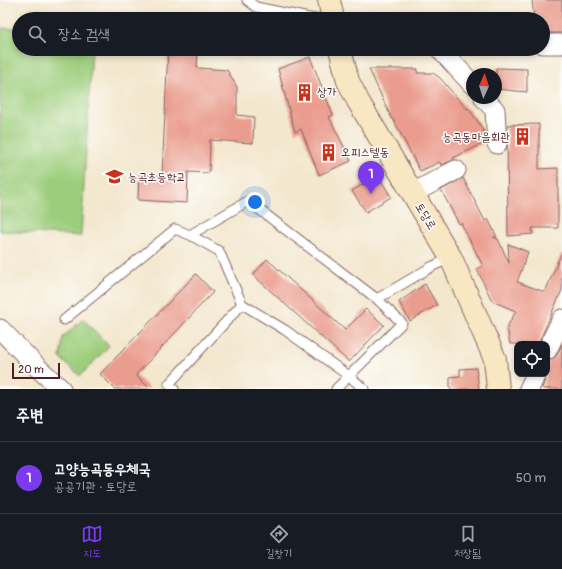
<!DOCTYPE html>
<html lang="ko">
<head>
<meta charset="utf-8">
<style>
	:root { --surface:#171b24; --page:#20242c; --text:#f1f3f6; --muted:#9ea1a6; --line:#363941; --accent:#7c3aed }
	body { margin:0; font-family:Pangolin,"Poor Story",sans-serif; background:var(--page); color:var(--text) }
	.controls { position:absolute; right:12px; bottom:12px; display:grid; overflow:hidden; border-radius:8px; box-shadow:0 2px 6px #0003 }
	.controls button { width:36px; height:36px; display:grid; place-items:center; padding:0; border:0; border-bottom:1px solid var(--line); background:var(--surface); color:var(--text); font:20px sans-serif }
	.compass { position:absolute; left:466px; top:68px; width:36px; height:36px; border-radius:50%; background:var(--surface); box-shadow:0 2px 6px #0003; rotate:3deg }
	.scale { position:absolute; left:12px; bottom:10px; width:48px; box-sizing:border-box; padding-left:4px; border:2px solid #4a1f2b; border-top:0; font-size:11px; line-height:14px; white-space:nowrap; color:#4a1f2b; -webkit-text-stroke:3px #fdfcf7; paint-order:stroke }
	.you { position:absolute; left:255px; top:202px; width:14px; height:14px; margin:-10px; border:3px solid #fff; border-radius:50%; background:#1a73e8; box-shadow:0 0 0 6px #1a73e833 }
	.badge { display:grid; place-items:center; width:26px; height:26px; border-radius:50%; background:var(--accent); color:#fff; font-size:13px; font-weight:700 }
	.pin { position:absolute; translate:-50% -33px; filter:drop-shadow(0 1px 2px #0008) }
	.pin::after { content:''; position:absolute; top:21px; width:14px; height:12px; background:inherit; clip-path:polygon(0 0,100% 0,50% 100%) }
	.list { margin:0; padding:0; list-style:none }
	h2 { display:flex; justify-content:space-between; align-items:center; height:52px; margin:0; padding:0 16px; font-size:17px }
	h2 small { font-size:13px; font-weight:400; color:var(--muted) }
	.list li { display:grid; grid-template-columns:26px 1fr auto; gap:12px; align-items:center; box-sizing:border-box; height:72px; padding:0 16px; border-top:1px solid var(--line) }
	.list b { display:block; font-size:15px; white-space:nowrap }
	.list p { margin:0; font-size:13px; white-space:nowrap; color:var(--muted) }
	.list em { font-size:13px; font-style:normal; color:var(--muted) }
	.icon { flex:none; width:22px; height:22px; fill:none; stroke:currentColor; stroke-width:2; stroke-linecap:round; stroke-linejoin:round }
	.map { position:relative; flex:none; width:562px; height:389px; overflow:hidden }
	.search { position:absolute; background:var(--surface); box-shadow:0 2px 6px #0003; left:12px; right:12px; top:12px; height:44px; display:flex; align-items:center; gap:10px; box-sizing:border-box; padding:0 14px; border-radius:22px; color:var(--muted); font-size:15px }
	.sheet { height:124px; background:var(--surface) }
	nav { display:flex; justify-content:space-around; align-items:center; box-sizing:border-box; height:56px; border-top:1px solid var(--line); background:var(--surface); font-size:11px; color:var(--muted) }
	nav a { display:grid; justify-items:center; gap:2px }
	nav .on { color:var(--accent) }
	.map>svg:first-child { display:block }
</style>
</head>
<body>
<div class="map">
<svg width="562" height="389" viewBox="0 0 562 389">
	<rect width="100%" height="100%" fill="#fdfcf7"/>
	<filter id="ink" filterUnits="userSpaceOnUse"><feTurbulence type="fractalNoise" baseFrequency=".025" numOctaves="2"/><feDisplacementMap in="SourceGraphic" scale="8" xChannelSelector="R" yChannelSelector="G"/><feConvolveMatrix kernelMatrix="1 2 1 2 8 2 1 2 1" color-interpolation-filters="sRGB"/></filter>
	<filter id="wash" filterUnits="userSpaceOnUse"><feTurbulence type="fractalNoise" baseFrequency=".012" numOctaves="4" result="noise"/><feDisplacementMap in="SourceGraphic" scale="16" xChannelSelector="R" yChannelSelector="G"/><feGaussianBlur stdDeviation="0.9" result="paint"/><feColorMatrix in="noise" values="0 0 0 0 0 0 0 0 0 0 0 0 0 0 0 0 0 1.4 0 .05"/><feComposite in="paint" operator="in"/></filter>
	<g filter="url(#wash)">
		<rect width="100%" height="100%" fill="#f3e7ce"/>
		<path fill="#9ccd7c" stroke="#737654" d="M 0,28 L 19,29 L 19,49 L 92,49 L 81,236 L 0,231 Z
			M 83,319 L 109,346 L 80,376 L 60,358 L 63,337 Z"/>
		<g id="blocks">
			<path fill="#ea9c8e" d="M 532,0 L 562,0 L 562,33 L 543,33 L 543,19 L 534,19 Z
				M 168,49 L 198,49 L 197,68 L 227,70 L 237,87 L 237,115 L 254,117 L 253,143 L 210,140 L 209,173 L 188,172 L 187,203 L 138,200 L 139,175 L 162,176 Z
				M 310,57 L 333,115 L 329,117 L 351,161 L 319,175 L 301,129 L 295,132 L 278,69 Z
				M 496,68 L 527,69 L 527,92 L 496,89 Z
				M 369,69 L 418,69 L 417,73 L 433,73 L 440,78 L 467,109 L 468,108 L 479,123 L 486,136 L 486,142 L 453,158 L 454,160 L 441,165 L 440,162 L 420,171 L 393,119 L 392,119 Z
				M 539,124 L 539,169 L 558,168 L 558,228 L 532,228 L 533,234 L 508,236 L 507,125 Z
				M 378,175 L 391,197 L 366,212 L 352,191 Z
				M 463,178 L 485,221 L 488,219 L 497,237 L 493,237 L 498,239 L 509,263 L 508,244 L 528,252 L 517,282 L 545,292 L 562,252 L 562,290 L 538,344 L 510,344 L 507,327 L 516,311 L 492,301 L 477,269 L 483,266 L 461,223 L 459,224 L 441,190 Z
				M 267,259 L 345,330 L 366,309 L 384,325 L 349,362 L 253,275 Z
				M 196,274 L 213,292 L 136,375 L 150,389 L 115,389 L 100,374 Z
				M 425,284 L 437,305 L 410,321 L 399,302 Z
				M 562,344 L 562,389 L 544,389 L 542,388 L 546,378 L 547,367 L 550,360 L 557,355 Z
				M 476,368 L 479,389 L 450,389 L 450,377 L 460,376 L 460,369 Z"/>
		</g>
	</g>
	<g filter="url(#ink)">
		<use href="#blocks" fill-opacity="0" stroke="#856564" stroke-width="1"/>
		<g fill="none" stroke-linecap="round" stroke-linejoin="round">
			<defs>
				<path id="lane" d="M 247,0 L 256,7 L 314,19 L 333,16
					M 190,235 L 248,201 L 377,299
					M 64,320 L 175,229 L 190,235 L 219,251 L 242,304 L 285,330 L 349,376 L 364,389
					M 174,389 L 169,384 L 242,304
					M 336,389 L 402,323 L 377,299 L 433,266 L 451,258"/>
				<path id="street" d="M 543,44 L 562,44
					M 440,49 L 472,84
					M 484,98 L 495,110 L 497,144
					M 413,193 L 456,170
					M 0,329 L 38,368 L 61,389
					M 547,350 L 562,319
					M 529,389 L 536,374"/>
				<path id="secondary" d="M 329,0 L 333,19
					M 340,49 L 348,81 L 358,101 L 451,258 L 495,359 L 498,389"/>
			</defs>
			<use href="#lane" stroke="#856564" stroke-width="11"/>
			<use href="#street" stroke="#856564" stroke-width="21"/>
			<use href="#secondary" stroke="#856564" stroke-width="24"/>
			<use href="#lane" stroke="#fff" stroke-width="9"/>
			<use href="#street" stroke="#fff" stroke-width="19"/>
			<use href="#secondary" stroke="#f9e7c3" stroke-width="22"/>
		</g>
	</g>
	<defs>
		<symbol id="building-bare" viewBox="-9 -9 18 18"><path d="M-4-6H4V6H1V3H-1V6H-4ZM-2.5-4.3h1.7v1.8h-1.7ZM.8-4.3h1.7v1.8H.8ZM-2.5-1h1.7V.8h-1.7ZM.8-1h1.7V.8H.8Z" fill="#c8321e" stroke="#fdfcf7" stroke-width="2.5" paint-order="stroke"/></symbol>
		<symbol id="school-bare" viewBox="-9 -9 18 18"><path d="M0-5L7-2L0 1L-7-2ZM-4 1L0 2.5L4 1V4Q0 6-4 4Z" fill="#c8321e" stroke="#fdfcf7" stroke-width="2.5" paint-order="stroke"/></symbol>
	</defs>
	<g fill-rule="evenodd">
		<use href="#building-bare" x="292" y="80" width="25" height="25"/>
		<use href="#building-bare" x="510" y="124" width="25" height="25"/>
		<use href="#building-bare" x="316" y="140" width="25" height="25"/>
		<use href="#school-bare" x="102" y="164" width="25" height="25"/>
	</g>
	<g text-anchor="middle" stroke-width="3" stroke-linejoin="round" paint-order="stroke">
		<g font-size="12" fill="#4a1f2b" stroke="#fdfcf7" text-anchor="start">
			<text x="317" y="96">상가</text>
			<text x="510" y="141" text-anchor="end">능곡동마을회관</text>
			<text x="341" y="156">오피스텔동</text>
			<text x="128" y="181">능곡초등학교</text>
		</g>
		<g font-size="12" fill="#4a1f2b" stroke="#fdfcf7">
			<text transform="translate(426 216) rotate(59)" y="4">토당로</text>
		</g>
	</g>
</svg>
<div class="controls">
<button><svg class="icon" aria-label="locate" viewBox="0 0 24 24"><circle cx="12" cy="12" r="6"/><path d="M12 2v4M12 18v4M2 12h4M18 12h4"/></svg></button>
</div>
<svg class="compass" viewBox="-18 -18 36 36"><path d="M0-13l5 13h-10z" fill="#e53935"/><path d="M0 13l5-13h-10z" fill="#9ea1a6"/></svg>
<div class="scale">20 m</div>
<div class="you"></div>
<div class="pin badge" style="left:371px;top:194px">1</div>
<div class="search"><svg class="icon" aria-label="search" viewBox="0 0 24 24"><circle cx="10" cy="10" r="6"/><path d="M15 15l6 6"/></svg>장소 검색</div>
</div>
<section class="sheet">
<h2>주변<small></small></h2>
<ul class="list">
<li><span class="badge">1</span><div><b>고양능곡동우체국</b><p>공공기관 · 토당로</p></div><em>50 m</em></li>
</ul>
</section>
<nav>
<a class="on"><svg class="icon" aria-label="map" viewBox="0 0 24 24"><path d="M3 6l6-2 6 2 6-2v14l-6 2-6-2-6 2zM9 4v14M15 6v14"/></svg>지도</a>
<a><svg class="icon" aria-label="directions" viewBox="0 0 24 24"><path d="M12 3l9 9-9 9-9-9zM9 14v-3h6M13 9l2 2-2 2"/></svg>길찾기</a>
<a><svg class="icon" aria-label="saved" viewBox="0 0 24 24"><path d="M7 4h10v16l-5-4-5 4z"/></svg>저장됨</a>
</nav>
</body>
</html>
